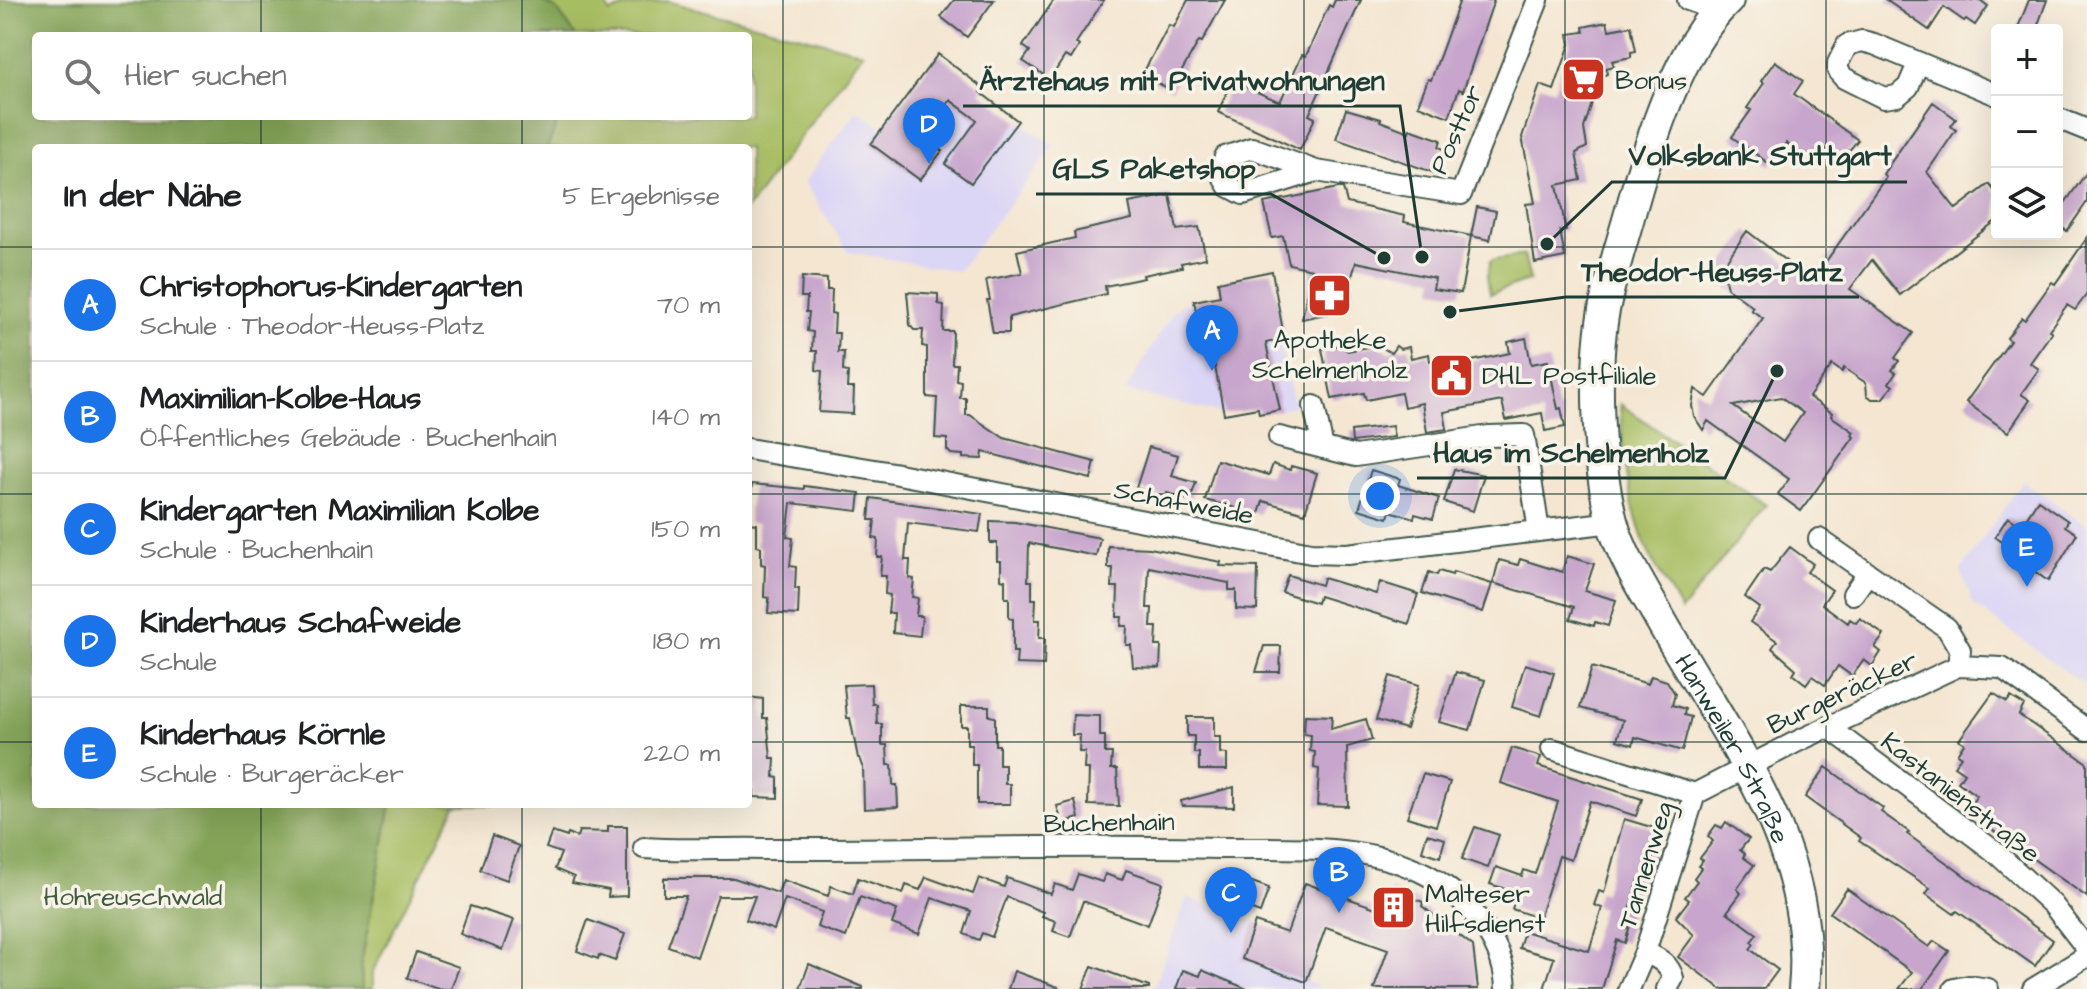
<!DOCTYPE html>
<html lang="de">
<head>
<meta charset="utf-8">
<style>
	:root { --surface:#fff; --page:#f2f2f2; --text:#202124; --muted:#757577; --line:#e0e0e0; --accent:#1a73e8 }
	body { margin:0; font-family:"Architects Daughter",sans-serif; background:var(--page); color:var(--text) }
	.controls { position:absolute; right:24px; top:24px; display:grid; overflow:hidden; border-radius:8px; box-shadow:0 8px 32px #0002 }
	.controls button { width:72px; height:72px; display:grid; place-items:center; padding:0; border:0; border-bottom:2px solid var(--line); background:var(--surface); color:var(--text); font:40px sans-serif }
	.you { position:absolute; left:1380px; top:496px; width:28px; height:28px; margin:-20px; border:6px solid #fff; border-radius:50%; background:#1a73e8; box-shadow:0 0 0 12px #1a73e833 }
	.badge { display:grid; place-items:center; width:52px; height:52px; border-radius:50%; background:var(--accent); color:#fff; font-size:26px; font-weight:700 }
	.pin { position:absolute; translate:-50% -66px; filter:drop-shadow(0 2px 4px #0008) }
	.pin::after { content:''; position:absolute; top:42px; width:28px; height:24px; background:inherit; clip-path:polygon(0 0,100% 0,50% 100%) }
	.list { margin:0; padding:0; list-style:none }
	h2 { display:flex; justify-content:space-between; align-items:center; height:104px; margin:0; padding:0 32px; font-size:34px }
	h2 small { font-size:26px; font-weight:400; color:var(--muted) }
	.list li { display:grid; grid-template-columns:52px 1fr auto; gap:24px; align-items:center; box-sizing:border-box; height:112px; padding:0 32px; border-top:2px solid var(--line) }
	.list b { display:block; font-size:30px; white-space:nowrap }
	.list p { margin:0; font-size:26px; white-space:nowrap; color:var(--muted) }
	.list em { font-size:26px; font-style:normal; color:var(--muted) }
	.icon { flex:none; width:44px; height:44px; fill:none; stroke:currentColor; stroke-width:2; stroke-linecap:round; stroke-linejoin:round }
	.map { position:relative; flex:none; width:2087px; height:989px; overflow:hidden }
	.search { position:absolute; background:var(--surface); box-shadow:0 8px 32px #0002; left:32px; top:32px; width:720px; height:88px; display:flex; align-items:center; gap:20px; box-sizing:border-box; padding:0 28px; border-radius:8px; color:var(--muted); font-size:30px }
	.panel { position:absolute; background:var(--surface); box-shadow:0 8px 32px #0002; left:32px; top:144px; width:720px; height:664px; border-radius:8px }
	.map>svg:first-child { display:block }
</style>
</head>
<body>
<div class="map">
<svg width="2087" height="989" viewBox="0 0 2087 989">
	<rect width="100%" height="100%" fill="#f7f3e8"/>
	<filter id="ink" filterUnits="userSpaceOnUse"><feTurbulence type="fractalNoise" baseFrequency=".0125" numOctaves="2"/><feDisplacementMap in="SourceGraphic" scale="16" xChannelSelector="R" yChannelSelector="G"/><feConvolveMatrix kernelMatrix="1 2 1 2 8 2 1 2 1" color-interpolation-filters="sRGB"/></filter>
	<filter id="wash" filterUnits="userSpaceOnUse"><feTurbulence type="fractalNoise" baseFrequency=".006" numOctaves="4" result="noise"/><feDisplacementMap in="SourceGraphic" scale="32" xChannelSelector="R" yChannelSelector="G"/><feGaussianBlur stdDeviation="1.8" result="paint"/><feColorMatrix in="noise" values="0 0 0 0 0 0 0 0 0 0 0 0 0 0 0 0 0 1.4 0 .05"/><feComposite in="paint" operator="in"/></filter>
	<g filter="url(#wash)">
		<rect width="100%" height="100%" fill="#f4e6d1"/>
		<path fill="#dcd6f6" d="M 938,54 L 983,88 L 980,93 L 1054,146 L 958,271 L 848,252 L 804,182 L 857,110 L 883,128 Z
			M 1195,301 L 1198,320 L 1203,319 L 1208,345 L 1220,343 L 1222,352 L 1279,340 L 1295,406 L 1259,414 L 1257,408 L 1224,414 L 1125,391 L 1173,312 L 1182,305 Z
			M 2023,481 L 2087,526 L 2087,687 L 1973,604 L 1961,570 Z
			M 1187,897 L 1319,945 L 1306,982 L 1317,986 L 1316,989 L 1153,989 Z"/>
		<path fill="#a7bd62" stroke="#637d4b" stroke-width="2" d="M 539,0 L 603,0 L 610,13 L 623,8 L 667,1 L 863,52 L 748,208 L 748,148 L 547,148 L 560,116 L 748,116 L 748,36 L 576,36 L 557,10 Z
			M 1524,255 L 1530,280 L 1490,294 L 1487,276 L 1490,261 Z
			M 1620,404 L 1766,505 L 1681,611 C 1670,591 1658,571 1648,551 C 1628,507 1623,452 1620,404 Z
			M 391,804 L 535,805 L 456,805 L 373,971 L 373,989 L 362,989 L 361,964 Z"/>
		<path fill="#85a458" stroke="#527046" stroke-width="2" d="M 0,0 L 539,0 L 557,10 L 576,36 L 36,36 L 36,116 L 560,116 L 547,148 L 36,148 L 36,804 L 391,804 L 361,964 L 362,989 L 0,989 Z"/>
		<g id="blocks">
			<path fill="#c7a5cc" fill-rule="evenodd" d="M 954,0 L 994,0 L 967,37 L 941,17 Z
				M 1054,0 L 1104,0 L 1076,43 L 1079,46 L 1071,59 L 1065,56 L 1050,79 L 1023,61 L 1030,51 L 1023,46 Z
				M 1188,0 L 1225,0 L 1202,42 L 1199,41 L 1171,90 L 1142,75 L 1169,25 L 1174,27 Z
				M 1335,0 L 1361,0 L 1309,115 L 1315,118 L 1300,150 L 1218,112 L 1232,81 L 1280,102 L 1302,55 L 1306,56 L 1329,5 L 1332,7 Z
				M 1460,0 L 1494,0 L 1463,91 L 1459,89 L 1449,117 L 1418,105 L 1428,79 L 1431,80 Z
				M 1886,0 L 1980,0 L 1988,6 L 1975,25 L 1966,19 L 1964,21 L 1944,7 L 1929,30 Z
				M 2029,0 L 2047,0 L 2036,30 L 2017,30 Z
				M 1607,22 L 1609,30 L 1631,26 L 1636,51 L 1631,52 L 1631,57 L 1612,61 L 1614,66 L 1606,68 L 1607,74 L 1596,79 L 1588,102 L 1592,103 L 1584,128 L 1587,147 L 1576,153 L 1581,180 L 1557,185 L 1566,230 L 1560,231 L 1565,257 L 1535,263 L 1526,204 L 1535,203 L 1522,137 L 1540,85 L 1554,90 L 1570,44 L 1568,34 L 1584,32 L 1583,27 Z
				M 938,54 L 983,88 L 980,92 L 1018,121 L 971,183 L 945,164 L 977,120 L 950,100 L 922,137 L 942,151 L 920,180 L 871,144 Z
				M 1775,61 L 1803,81 L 1794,94 L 1858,140 L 1841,160 L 1826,149 L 1818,161 L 1808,154 L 1806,157 L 1786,143 L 1771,165 L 1732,137 L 1751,110 L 1747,108 L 1764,83 L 1761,81 Z
				M 1933,102 L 1956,119 L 1951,126 L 1956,130 L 1927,172 L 1956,209 L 1989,184 L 1997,194 L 1997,220 L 1900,295 L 1872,260 L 1850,289 L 1913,333 L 1895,358 L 1899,361 L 1892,370 L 1896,373 L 1889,383 L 1893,386 L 1882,399 L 1872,399 L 1867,395 L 1866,383 L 1844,368 L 1842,372 L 1832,365 L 1809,397 L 1832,413 L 1831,416 L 1854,432 L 1852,435 L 1854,437 L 1801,511 L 1778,494 L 1789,479 L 1708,421 L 1703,430 L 1694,416 L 1692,406 L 1695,389 L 1707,397 L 1763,318 L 1751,310 L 1753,307 L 1727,288 L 1725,279 L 1718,273 L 1747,231 L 1812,281 L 1886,177 L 1883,174 ZM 1781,397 L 1803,413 L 1783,442 L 1733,406 Z
				M 1346,109 L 1381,119 L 1380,121 L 1409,132 L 1410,129 L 1441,140 L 1439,147 L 1446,150 L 1438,174 L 1336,139 Z
				M 2087,172 L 2087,202 L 2067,231 L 2057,224 L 2057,214 Z
				M 1338,188 L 1343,188 L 1347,203 L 1405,216 L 1404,222 L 1471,236 L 1477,207 L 1496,211 L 1490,240 L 1471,236 L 1461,293 L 1433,289 L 1435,278 L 1356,262 L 1348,291 L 1353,292 L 1349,309 L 1302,319 L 1312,269 L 1289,264 L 1283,236 L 1272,238 L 1264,203 Z
				M 1170,195 L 1177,230 L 1199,227 L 1206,258 L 1181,263 L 1182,267 L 1143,275 L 1144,278 L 1105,286 L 1106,294 L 1009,317 L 1009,333 L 993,333 L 987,300 L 990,300 L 986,280 L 1022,273 L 1017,251 L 1075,238 L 1074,232 L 1132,219 L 1129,203 Z
				M 2087,238 L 2087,294 L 2075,310 L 2067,305 L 2049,330 L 2052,332 L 2030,363 L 2039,369 L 2021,394 L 2030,400 L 2008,432 L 1966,402 L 2010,341 L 2007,338 L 2022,318 L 2025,320 L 2052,282 L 2055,284 Z
				M 1272,271 L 1283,331 L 1278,332 L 1279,340 L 1266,343 L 1280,410 L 1259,414 L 1258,408 L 1224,414 L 1213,356 L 1203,319 L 1198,320 L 1194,301 L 1220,296 L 1218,282 Z
				M 802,277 L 827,279 L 827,290 L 832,290 L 831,313 L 835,314 L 834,333 L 839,333 L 838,352 L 844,352 L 843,371 L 848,372 L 847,388 L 854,388 L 853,414 L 819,412 L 822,371 L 816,370 L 817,351 L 812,351 L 813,332 L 807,331 L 809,312 L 806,312 L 807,297 L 801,297 Z
				M 907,292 L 938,294 L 938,304 L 944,305 L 943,331 L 953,331 L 952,364 L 957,364 L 956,380 L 961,381 L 960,398 L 966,398 L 966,415 L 970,415 L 1004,438 L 1095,462 L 1091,479 L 983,452 L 982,459 L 963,458 L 963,455 L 951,454 L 947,450 L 947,439 L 935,438 L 937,398 L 927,397 L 927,347 L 922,346 L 923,330 L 914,330 L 910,325 Z
				M 1526,338 L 1531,364 L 1548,361 L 1558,409 L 1561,408 L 1565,427 L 1545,431 L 1542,413 L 1506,420 L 1502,401 L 1444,412 L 1447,429 L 1427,432 L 1422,403 L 1404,407 L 1401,393 L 1366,400 L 1364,393 L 1332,399 L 1322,349 L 1340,345 L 1348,351 L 1378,345 L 1391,353 L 1396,346 L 1400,349 L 1409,347 L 1411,358 L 1429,354 L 1430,361 L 1450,357 L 1451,362 L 1467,359 L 1467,362 L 1510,353 L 1508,342 Z
				M 1392,426 L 1394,437 L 1352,442 L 1351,431 Z
				M 1149,447 L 1178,455 L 1172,476 L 1196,483 L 1190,500 L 1167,493 L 1166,497 L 1136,488 Z
				M 1217,460 L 1269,475 L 1273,464 L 1290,470 L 1291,466 L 1317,473 L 1305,513 L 1263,501 L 1259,514 L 1205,500 Z
				M 1454,469 L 1484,475 L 1473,511 L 1444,502 Z
				M 1371,470 L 1400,479 L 1398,485 L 1439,498 L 1433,519 L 1415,514 L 1414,518 L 1390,511 L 1388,518 L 1359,509 Z
				M 752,484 L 804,489 L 804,486 L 860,493 L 858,511 L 791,503 L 787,537 L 793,538 L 790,566 L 796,567 L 795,589 L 799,589 L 798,615 L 768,613 L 769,598 L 764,597 L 765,565 L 761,564 L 761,547 L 757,546 L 757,524 L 748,523 Z
				M 871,498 L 982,514 L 979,532 L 908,523 L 905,560 L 910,560 L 909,578 L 914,579 L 912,597 L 918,598 L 916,616 L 922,616 L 920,636 L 893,633 L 894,613 L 888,613 L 890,595 L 885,594 L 886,576 L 880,576 L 882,557 L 877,557 L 878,539 L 873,538 L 875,520 L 869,520 Z
				M 2038,500 L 2068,521 L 2065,526 L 2077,534 L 2048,581 L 2020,561 L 2023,556 L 1995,537 L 2008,517 L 2021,526 Z
				M 990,521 L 1015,522 L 1100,538 L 1096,556 L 1029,543 L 1028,581 L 1032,581 L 1032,599 L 1036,599 L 1035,620 L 1040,620 L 1039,638 L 1045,638 L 1044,665 L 1016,664 L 1017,652 L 1013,652 L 1013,619 L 1009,618 L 1009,598 L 1005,598 L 1005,580 L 1001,579 L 1001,561 L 997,561 L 997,543 L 990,543 Z
				M 1108,546 L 1150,548 L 1221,562 L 1220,566 L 1258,567 L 1257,610 L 1236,609 L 1236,590 L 1229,590 L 1229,583 L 1149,567 L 1147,608 L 1152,608 L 1151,627 L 1157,627 L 1156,646 L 1161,646 L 1160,668 L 1133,667 L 1131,645 L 1126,645 L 1127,626 L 1121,626 L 1122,617 L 1117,617 L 1118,587 L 1112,587 L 1113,568 L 1108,568 Z
				M 1790,547 L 1813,564 L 1807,572 L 1832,590 L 1822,604 L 1848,623 L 1850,619 L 1856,623 L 1860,618 L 1884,635 L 1875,647 L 1881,652 L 1872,666 L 1864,660 L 1852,676 L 1838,666 L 1825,685 L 1812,676 L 1806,684 L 1793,674 L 1796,669 L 1772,648 L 1777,641 L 1750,622 L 1760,608 L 1745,597 L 1764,569 L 1770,572 Z
				M 1567,556 L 1594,564 L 1585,591 L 1616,600 L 1608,626 L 1595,622 L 1594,626 L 1570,619 L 1574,607 L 1493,583 L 1499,560 L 1518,565 L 1520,559 L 1562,572 Z
				M 1439,571 L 1452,575 L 1453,572 L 1492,584 L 1483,612 L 1422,593 L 1429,572 L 1437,575 Z
				M 1288,575 L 1321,585 L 1323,578 L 1376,594 L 1380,582 L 1418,594 L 1409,624 L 1319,596 L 1317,603 L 1282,592 Z
				M 1264,646 L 1281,646 L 1280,672 L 1256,672 Z
				M 1525,664 L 1554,673 L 1541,716 L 1512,707 Z
				M 1592,667 L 1648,684 L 1651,676 L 1667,681 L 1675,694 L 1672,705 L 1685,709 L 1684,715 L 1691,717 L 1682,751 L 1635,737 L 1633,745 L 1617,740 L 1623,720 L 1580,708 Z
				M 1456,672 L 1485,680 L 1470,730 L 1439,722 Z
				M 1390,676 L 1419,685 L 1406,729 L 1376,720 Z
				M 871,684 L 872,704 L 876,704 L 877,724 L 882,724 L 882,745 L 887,745 L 888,765 L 892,765 L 893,785 L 897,785 L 898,807 L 864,809 L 863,766 L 860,758 L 858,758 L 850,718 L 847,718 L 844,685 Z
				M 1993,693 L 2007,702 L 2011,697 L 2024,705 L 2019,715 L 2087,763 L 2087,897 L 1988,827 L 1992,820 L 1970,805 L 1977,796 L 1958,782 L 1964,773 L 1954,766 L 1961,757 L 1957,754 L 1964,743 L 1959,740 Z
				M 748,697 L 763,699 L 763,718 L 767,718 L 771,758 L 775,758 L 774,777 L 778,778 L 778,798 L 754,797 L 754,787 L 750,787 L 751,777 L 748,777 Z
				M 961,706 L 989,706 L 989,716 L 995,717 L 995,745 L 999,745 L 999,765 L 1005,765 L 1005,784 L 1010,784 L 1010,804 L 977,804 L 977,765 L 972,765 L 972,745 L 967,745 L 967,726 L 961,726 Z
				M 1073,715 L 1100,716 L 1100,736 L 1105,736 L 1105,753 L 1112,753 L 1111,769 L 1117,769 L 1119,806 L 1088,805 L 1089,769 L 1084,769 L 1085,752 L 1079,752 L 1080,735 L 1072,735 Z
				M 1305,715 L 1332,716 L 1331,729 L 1366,719 L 1372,740 L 1347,747 L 1348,806 L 1317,805 L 1319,769 L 1314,768 L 1315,752 L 1310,751 L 1311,735 L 1304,734 Z
				M 1187,717 L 1214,717 L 1214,737 L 1220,737 L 1220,753 L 1227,754 L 1227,770 L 1199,770 L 1199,753 L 1194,753 L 1194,736 L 1187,736 Z
				M 1512,748 L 1541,757 L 1538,766 L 1642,799 L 1636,816 L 1590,801 L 1571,860 L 1559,856 L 1539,918 L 1512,909 L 1517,893 L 1490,884 L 1496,867 L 1522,876 L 1524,870 L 1535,874 L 1558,802 L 1501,783 Z
				M 1826,767 L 1883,808 L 1881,812 L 1909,832 L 1907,834 L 2053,940 L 2035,966 L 1957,911 L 1954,914 L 1926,894 L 1930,888 L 1859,841 L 1861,838 L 1805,797 Z
				M 1423,774 L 1450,782 L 1436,826 L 1407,817 Z
				M 1234,787 L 1234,807 L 1182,806 L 1181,801 Z
				M 1075,801 L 1079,818 L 1062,823 L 1057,806 Z
				M 1624,819 L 1661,830 L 1649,873 L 1645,882 L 1639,880 L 1627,920 L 1631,922 L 1625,943 L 1617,940 L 1602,989 L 1544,989 L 1554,958 L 1519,948 L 1524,931 L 1589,951 L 1602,908 L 1594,905 L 1599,891 L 1604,893 Z
				M 1726,822 L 1749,839 L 1740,850 L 1745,854 L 1743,857 L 1754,865 L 1737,889 L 1741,893 L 1727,912 L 1757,934 L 1751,942 L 1754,944 L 1750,949 L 1778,970 L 1764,989 L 1721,989 L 1678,957 L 1694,935 L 1676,917 L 1689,900 L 1685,897 L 1697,881 L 1694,878 L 1701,868 L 1698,866 L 1703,860 L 1700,858 L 1713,841 L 1708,836 L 1716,825 L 1722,828 Z
				M 608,826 L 627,826 L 627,896 L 608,897 L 609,890 L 572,883 L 574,877 L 555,869 L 561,853 L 546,848 L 552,832 L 567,837 L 568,834 L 577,837 L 579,831 L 608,832 Z
				M 1475,827 L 1499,835 L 1488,868 L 1462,859 Z
				M 1427,834 L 1445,839 L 1440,857 L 1422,851 Z
				M 492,836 L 519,846 L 507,880 L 480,870 Z
				M 1126,870 L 1163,883 L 1148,925 L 1083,901 L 1070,937 L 1053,931 L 1056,921 L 1042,916 L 1043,912 L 1007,897 L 992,937 L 982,933 L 979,940 L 964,934 L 971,911 L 932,898 L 919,934 L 892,924 L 897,910 L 860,897 L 846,937 L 817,927 L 822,912 L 785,899 L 774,930 L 746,920 L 755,896 L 718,896 L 697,957 L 668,946 L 686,896 L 664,896 L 664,878 L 734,878 L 778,893 L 783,880 L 828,896 L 831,886 L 853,894 L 858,878 L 903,894 L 906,885 L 920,890 L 926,877 L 973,894 L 979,878 L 1004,887 L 1007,878 L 1051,894 L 1055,884 L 1072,890 L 1078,874 L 1102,882 L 1105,874 L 1122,880 Z
				M 1252,882 L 1269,888 L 1260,913 L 1243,907 Z
				M 1305,883 L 1384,911 L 1391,891 L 1423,902 L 1422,906 L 1473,946 L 1478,989 L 1374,989 L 1388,949 L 1326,927 L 1306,982 L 1242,959 L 1255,922 L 1287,933 Z
				M 1847,889 L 1929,947 L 1934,941 L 1949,951 L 1922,989 L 1899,989 L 1912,972 L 1830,913 Z
				M 470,906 L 514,920 L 503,950 L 460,934 Z
				M 588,920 L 625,934 L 615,961 L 599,955 L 598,959 L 577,951 Z
				M 416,952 L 459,967 L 451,989 L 438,989 L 407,978 Z
				M 809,964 L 863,987 L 863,989 L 800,989 Z
				M 1092,966 L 1149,987 L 1149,989 L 1083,989 Z
				M 1183,970 L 1200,976 L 1202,970 L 1247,989 L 1176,989 Z
				M 1014,971 L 1058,987 L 1058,989 L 1008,989 Z"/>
		</g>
	</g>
	<g filter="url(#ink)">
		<use href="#blocks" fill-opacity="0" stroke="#3f564c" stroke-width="2"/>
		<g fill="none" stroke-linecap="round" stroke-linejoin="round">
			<defs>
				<path id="street" d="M 1688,0 L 1717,10
					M 1918,64 L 1908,87 L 1897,96 L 1884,98 L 1844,78 L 1838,71 L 1838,63 L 1847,45 L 1862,41 L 1874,44 L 1997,95
					M 2057,118 L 2087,130
					M 1316,171 L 1243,194 L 1228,186 L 1220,170 L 1225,157 L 1252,148 L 1316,171 L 1461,194 L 1538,0
					M 1314,406 L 1323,448
					M 1279,437 L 1356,456 L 1489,436 L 1524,435 L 1539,531
					M 748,449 L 893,473 L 1311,553 L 1347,554 L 1613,522
					M 1819,539 L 1947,628 L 1960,650 L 1958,666
					M 1853,594 L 1868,573
					M 1828,727 L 1994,851 L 2053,905 L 2087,949
					M 1552,749 L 1695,794
					M 644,848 C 684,851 725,848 765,849 C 916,850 1067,844 1219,848 C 1281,849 1352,843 1410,867 C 1457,885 1505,937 1506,989
					M 1645,952 L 1695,794 L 1794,743 L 1958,666 L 2002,668 L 2087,730
					M 1629,989 L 1645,952 C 1659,959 1669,963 1673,978 L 1667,989
					M 1954,989 L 1969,986 L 1988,989
					M 2033,989 L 2087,956"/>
				<g id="secondary">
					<path id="s1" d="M 1728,0 C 1679,46 1650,142 1632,206 C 1623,239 1612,272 1605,305 C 1593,364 1597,464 1612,521 C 1621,555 1643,589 1660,619 C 1725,734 1818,849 1804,989"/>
				</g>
			</defs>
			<use href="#street" stroke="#3f564c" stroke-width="24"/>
			<use href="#secondary" stroke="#3f564c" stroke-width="34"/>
			<use href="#street" stroke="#fff" stroke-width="20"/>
			<use href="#secondary" stroke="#fff" stroke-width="30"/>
		</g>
	</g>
	<path fill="none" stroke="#1f3d34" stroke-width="2" stroke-opacity="0.55" d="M 261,0 L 261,36M 522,0 L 522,36M 783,0 L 783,989M 1044,0 L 1044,989M 1304,0 L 1304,989M 1565,0 L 1565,989M 1826,0 L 1826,989M 261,116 L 261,148M 522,116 L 522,148M 0,247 L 36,247M 748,247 L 2087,247M 0,494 L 36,494M 748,494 L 2087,494M 0,742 L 36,742M 748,742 L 2087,742M 261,804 L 261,989M 522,804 L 522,989"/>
	<defs>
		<symbol id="supermarket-square" viewBox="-11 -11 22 22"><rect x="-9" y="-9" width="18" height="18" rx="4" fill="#c8321e" stroke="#f7f3e8"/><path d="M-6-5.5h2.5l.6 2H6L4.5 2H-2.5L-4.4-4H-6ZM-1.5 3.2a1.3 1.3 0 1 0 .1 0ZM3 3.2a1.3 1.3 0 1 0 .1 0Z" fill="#fff"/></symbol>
		<symbol id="pharmacy-square" viewBox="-11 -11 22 22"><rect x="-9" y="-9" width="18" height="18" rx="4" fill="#c8321e" stroke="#f7f3e8"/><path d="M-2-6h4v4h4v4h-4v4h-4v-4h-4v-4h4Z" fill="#fff"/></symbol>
		<symbol id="civic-square" viewBox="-11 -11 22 22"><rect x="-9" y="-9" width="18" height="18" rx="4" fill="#c8321e" stroke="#f7f3e8"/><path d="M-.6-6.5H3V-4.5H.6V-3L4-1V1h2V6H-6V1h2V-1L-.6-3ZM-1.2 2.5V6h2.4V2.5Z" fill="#fff"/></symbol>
		<symbol id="building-square" viewBox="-11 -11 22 22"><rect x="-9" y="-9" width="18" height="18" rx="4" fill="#c8321e" stroke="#f7f3e8"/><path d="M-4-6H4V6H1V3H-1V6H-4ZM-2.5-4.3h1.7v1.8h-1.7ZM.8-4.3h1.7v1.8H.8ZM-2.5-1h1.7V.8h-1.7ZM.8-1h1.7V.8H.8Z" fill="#fff"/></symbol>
	</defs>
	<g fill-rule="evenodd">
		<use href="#supermarket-square" x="1558" y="54" width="51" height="51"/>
		<use href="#pharmacy-square" x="1304" y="270" width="51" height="51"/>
		<use href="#civic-square" x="1426" y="350" width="51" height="51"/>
		<use href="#building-square" x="1368" y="882" width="51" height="51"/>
	</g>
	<g text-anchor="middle" stroke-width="7" stroke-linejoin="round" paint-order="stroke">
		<g font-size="26" fill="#1f3d34" stroke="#f7f3e8" text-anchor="start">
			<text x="1615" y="89">Bonus</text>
			<text x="1330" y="348" text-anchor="middle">Apotheke<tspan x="1330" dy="30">Schelmenholz</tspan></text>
			<text x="1482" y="384">DHL Postfiliale</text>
			<text x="1425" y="902">Malteser<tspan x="1425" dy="30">Hilfsdienst</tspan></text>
		</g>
		<g font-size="26" fill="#1f3d34" stroke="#f7f3e8">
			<text transform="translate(1456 129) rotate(-66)" y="9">Posttor</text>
			<text transform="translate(1184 502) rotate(11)" y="9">Schafweide</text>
			<text transform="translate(1842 692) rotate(-25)" y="9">Burgeräcker</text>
			<text dy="9" stroke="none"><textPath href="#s1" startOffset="808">Hanweiler Straße</textPath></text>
			<text transform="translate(1961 797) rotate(38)" y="9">Kastanienstraße</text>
			<text transform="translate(1109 822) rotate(-1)" y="9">Buchenhain</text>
			<text transform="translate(1645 865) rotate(-73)" y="9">Tannenweg</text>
		</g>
		<g font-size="26" fill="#415d40" stroke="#f7f3e8">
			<text x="133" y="905">Hohreuschwald</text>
		</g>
	</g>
	<path fill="none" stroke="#1f3d34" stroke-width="3" d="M1422 257L1400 106H963M1547 244L1612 182H1907M1384 258L1271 194H1036M1450 312L1566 297H1859M1777 371L1725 478H1417"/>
	<g fill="#1f3d34" stroke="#f7f3e8" stroke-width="3">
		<circle cx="1422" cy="257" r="8"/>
		<circle cx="1547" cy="244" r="8"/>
		<circle cx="1384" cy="258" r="8"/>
		<circle cx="1450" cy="312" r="8"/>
		<circle cx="1777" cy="371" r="8"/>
	</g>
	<g font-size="28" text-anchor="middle" font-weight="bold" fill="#1f3d34" stroke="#f7f3e8" stroke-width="7" stroke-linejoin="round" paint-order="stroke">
		<text x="1182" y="90">Ärztehaus mit Privatwohnungen</text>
		<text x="1760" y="165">Volksbank Stuttgart</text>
		<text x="1154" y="178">GLS Paketshop</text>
		<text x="1712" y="281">Theodor-Heuss-Platz</text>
		<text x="1571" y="462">Haus im Schelmenholz</text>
	</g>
</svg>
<div class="controls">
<button>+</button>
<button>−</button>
<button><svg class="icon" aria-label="layers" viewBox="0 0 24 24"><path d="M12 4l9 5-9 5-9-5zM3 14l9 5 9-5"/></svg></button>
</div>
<div class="you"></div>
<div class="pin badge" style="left:1212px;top:371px">A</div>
<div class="pin badge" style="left:1339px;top:913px">B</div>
<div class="pin badge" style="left:1231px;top:933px">C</div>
<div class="pin badge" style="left:929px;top:164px">D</div>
<div class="pin badge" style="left:2027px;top:587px">E</div>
<div class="search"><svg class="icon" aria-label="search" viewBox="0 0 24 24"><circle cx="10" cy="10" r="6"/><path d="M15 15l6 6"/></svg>Hier suchen</div>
<section class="panel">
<h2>In der Nähe<small>5 Ergebnisse</small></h2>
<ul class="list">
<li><span class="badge">A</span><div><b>Christophorus-Kindergarten</b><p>Schule · Theodor-Heuss-Platz</p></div><em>70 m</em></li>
<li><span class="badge">B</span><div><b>Maximilian-Kolbe-Haus</b><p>Öffentliches Gebäude · Buchenhain</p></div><em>140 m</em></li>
<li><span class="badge">C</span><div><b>Kindergarten Maximilian Kolbe</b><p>Schule · Buchenhain</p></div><em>150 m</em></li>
<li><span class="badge">D</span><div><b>Kinderhaus Schafweide</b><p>Schule</p></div><em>180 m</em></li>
<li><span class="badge">E</span><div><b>Kinderhaus Körnle</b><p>Schule · Burgeräcker</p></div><em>220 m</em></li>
</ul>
</section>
</div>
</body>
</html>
